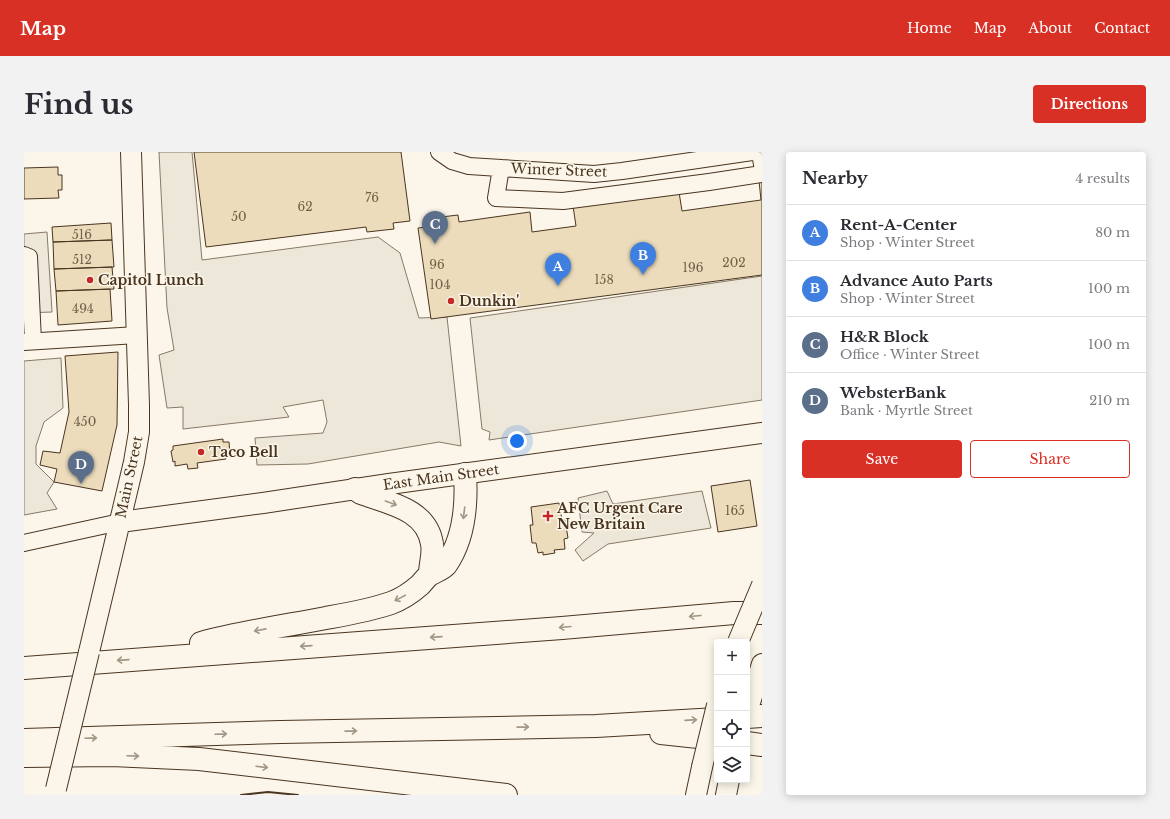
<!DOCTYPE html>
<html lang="en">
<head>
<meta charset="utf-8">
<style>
	:root { --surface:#fff; --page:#f2f2f3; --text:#2b2b33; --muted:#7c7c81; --line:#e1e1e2; --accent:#d93025 }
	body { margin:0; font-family:"Libre Baskerville",serif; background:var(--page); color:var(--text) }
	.controls { position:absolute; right:12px; bottom:12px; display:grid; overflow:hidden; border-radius:4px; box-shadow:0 2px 10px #0003 }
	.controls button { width:36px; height:36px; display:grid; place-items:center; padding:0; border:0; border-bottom:1px solid var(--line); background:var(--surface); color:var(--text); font:20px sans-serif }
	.you { position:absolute; left:493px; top:289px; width:14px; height:14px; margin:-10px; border:3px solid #fff; border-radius:50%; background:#1a73e8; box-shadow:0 0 0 6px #1a73e833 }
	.badge { display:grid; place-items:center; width:26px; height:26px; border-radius:50%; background:var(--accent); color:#fff; font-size:13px; font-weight:700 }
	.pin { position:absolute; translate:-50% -33px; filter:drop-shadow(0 1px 2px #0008) }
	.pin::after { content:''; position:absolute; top:21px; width:14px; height:12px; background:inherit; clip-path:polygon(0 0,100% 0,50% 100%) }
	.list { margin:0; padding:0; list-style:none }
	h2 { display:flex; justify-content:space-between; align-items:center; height:52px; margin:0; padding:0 16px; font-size:17px }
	h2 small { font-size:13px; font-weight:400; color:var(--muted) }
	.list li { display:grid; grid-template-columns:26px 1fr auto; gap:12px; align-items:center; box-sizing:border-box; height:56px; padding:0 16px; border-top:1px solid var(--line) }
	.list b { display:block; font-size:15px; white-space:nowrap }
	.list p { margin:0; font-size:13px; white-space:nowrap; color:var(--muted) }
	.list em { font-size:13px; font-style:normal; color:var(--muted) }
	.actions { display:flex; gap:8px; padding:12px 16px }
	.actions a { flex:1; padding:9px 0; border:1px solid var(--accent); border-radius:4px; text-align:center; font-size:14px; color:var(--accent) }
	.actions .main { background:var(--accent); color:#fff }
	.icon { flex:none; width:22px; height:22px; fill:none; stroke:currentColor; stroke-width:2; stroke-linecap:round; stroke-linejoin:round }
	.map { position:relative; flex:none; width:738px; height:643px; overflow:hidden; border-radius:4px }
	header { display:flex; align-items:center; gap:24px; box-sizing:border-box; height:56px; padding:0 20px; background:var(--accent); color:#fff }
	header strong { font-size:19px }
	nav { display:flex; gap:22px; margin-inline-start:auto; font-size:14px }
	.intro { display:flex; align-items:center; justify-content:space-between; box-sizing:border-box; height:96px; padding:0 24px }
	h1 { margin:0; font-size:28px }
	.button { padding:10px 18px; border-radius:4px; background:var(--accent); color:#fff; font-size:14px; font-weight:700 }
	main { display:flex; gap:24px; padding:0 24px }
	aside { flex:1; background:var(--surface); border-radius:4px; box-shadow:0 2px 10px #0003 }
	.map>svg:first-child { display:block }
</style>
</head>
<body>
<header>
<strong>Map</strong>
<nav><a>Home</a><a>Map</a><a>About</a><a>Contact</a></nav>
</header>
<div class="intro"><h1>Find us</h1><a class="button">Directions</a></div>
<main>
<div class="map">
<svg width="738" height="643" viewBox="0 0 738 643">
	<rect width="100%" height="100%" fill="#fbf6e9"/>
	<path fill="#ede7d9" stroke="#887966" d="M 135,0 L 168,0 L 178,108 L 354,85 L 376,101 L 395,166 L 423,165 L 437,294 L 415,290 L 284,312 L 233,313 L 231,286 L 299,281 L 303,270 L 299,248 L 259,255 L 265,265 L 159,277 L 159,255 L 143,256 L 135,203 L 150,198 L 143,156 Z
		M 23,80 L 28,160 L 0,161 L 0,82 Z
		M 738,124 L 738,248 L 465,288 L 466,280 L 458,277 L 446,166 Z
		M 37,206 L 39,256 L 20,270 L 12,294 L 12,312 L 30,330 L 23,341 L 33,357 L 0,363 L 0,209 Z
		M 583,339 L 589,352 L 678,339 L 687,376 L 584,392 L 559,409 L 551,398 L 570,381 L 558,380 L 554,346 Z"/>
	<path fill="#ecdcbc" stroke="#4a3520" d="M 170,0 L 377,0 L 386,69 L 369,71 L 370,77 L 343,80 L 342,75 L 182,95 Z
		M 34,15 L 34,23 L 38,23 L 38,38 L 34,38 L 35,46 L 0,47 L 0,16 Z
		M 735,29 L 738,29 L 738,123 L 407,167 L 394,76 L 402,75 L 401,67 L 434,63 L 435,70 L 506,60 L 508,80 L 552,74 L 549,54 L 655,40 L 658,59 L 737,48 Z
		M 87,71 L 88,88 L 29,90 L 28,75 Z
		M 88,88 L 90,115 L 30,117 L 29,90 Z
		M 88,115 L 90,137 L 32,139 L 30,117 Z
		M 86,137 L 88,169 L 34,173 L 32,139 Z
		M 94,200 L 93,273 L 78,339 L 30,330 L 33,317 L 16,313 L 19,299 L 36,301 L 45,260 L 41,204 Z
		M 199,287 L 199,290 L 205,290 L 206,302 L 201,303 L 202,307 L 173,311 L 174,316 L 164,317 L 163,312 L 151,314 L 151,309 L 149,310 L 147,299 L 149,298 L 149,294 Z
		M 726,328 L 733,374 L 694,380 L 687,334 Z
		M 535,351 L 538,368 L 541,368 L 544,386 L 540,387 L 541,397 L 530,398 L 531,401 L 519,403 L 519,400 L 514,401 L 512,391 L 508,391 L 506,373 L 509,373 L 507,355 Z"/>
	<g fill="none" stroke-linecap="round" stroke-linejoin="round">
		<defs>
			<path id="minor" d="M 415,0 L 428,9 L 445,14 L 570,22 L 598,19 L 728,0
				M 736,0 L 738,13
				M 477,16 L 472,46 L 539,49 L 685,30 L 738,22
				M 0,103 L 5,105 L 9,189
				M 0,190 L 113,183
				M 0,391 L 96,370"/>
			<path id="major" d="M 96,370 L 239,351 L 365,332 L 738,281
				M 65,500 L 110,310 L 115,280 L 115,253 L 107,0
				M 723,560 L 738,512
				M 672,643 L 678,615
				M 702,643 L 705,628"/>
			<path id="highway" d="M 331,337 L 337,341 C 364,351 403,357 408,392 C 410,402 406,412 406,422
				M 177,491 C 218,480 260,474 302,466 C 324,462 347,458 367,451 C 378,447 388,440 396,433 C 399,430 403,424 407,422 C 412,419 417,418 422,413 C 440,387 443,352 441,322
				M 0,516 L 538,476 L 710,461 L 738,461
				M 723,565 L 738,564
				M 637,581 L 693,587
				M 0,588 L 257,580 L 572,574 L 693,567
				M 723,591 L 738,593
				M 0,604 L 88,603 L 175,607 L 482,643"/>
		</defs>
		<use href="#minor" stroke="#4a3520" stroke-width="18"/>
		<use href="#major" stroke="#4a3520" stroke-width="22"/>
		<use href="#highway" stroke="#4a3520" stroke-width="24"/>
		<use href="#minor" stroke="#fbf6e9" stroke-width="16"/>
		<use href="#major" stroke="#fbf6e9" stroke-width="20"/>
		<use href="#highway" stroke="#fbf6e9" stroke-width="22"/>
		<defs>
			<path id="major-bridge" d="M 714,490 L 738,433
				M 678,615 L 693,553
				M 32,637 L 65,500"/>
		</defs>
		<use href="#major-bridge" stroke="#4a3520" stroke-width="22" stroke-linecap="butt"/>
		<use href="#major-bridge" stroke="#fbf6e9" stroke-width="20"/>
		<path stroke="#4a3520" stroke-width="2" d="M 217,643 L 244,640 L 274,643"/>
	</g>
	<defs><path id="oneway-shaft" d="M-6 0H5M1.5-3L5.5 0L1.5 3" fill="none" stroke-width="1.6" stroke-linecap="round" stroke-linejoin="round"/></defs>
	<g stroke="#a29684">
		<use href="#oneway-shaft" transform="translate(367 351) rotate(20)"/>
		<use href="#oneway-shaft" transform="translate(440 361) rotate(97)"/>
		<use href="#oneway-shaft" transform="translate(376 446) rotate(152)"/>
		<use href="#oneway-shaft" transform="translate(671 464) rotate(175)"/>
		<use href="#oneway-shaft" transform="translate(541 475) rotate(175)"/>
		<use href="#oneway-shaft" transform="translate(236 478) rotate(169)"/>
		<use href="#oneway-shaft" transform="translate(412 485) rotate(176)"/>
		<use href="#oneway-shaft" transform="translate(282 494) rotate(176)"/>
		<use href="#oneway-shaft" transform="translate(99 508) rotate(176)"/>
		<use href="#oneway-shaft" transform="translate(667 568) rotate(-4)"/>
		<use href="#oneway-shaft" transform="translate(499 575) rotate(-1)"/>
		<use href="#oneway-shaft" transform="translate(327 579) rotate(-1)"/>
		<use href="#oneway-shaft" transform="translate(197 582) rotate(-2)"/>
		<use href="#oneway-shaft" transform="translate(67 586) rotate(-2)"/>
		<use href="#oneway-shaft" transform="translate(109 604) rotate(2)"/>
		<use href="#oneway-shaft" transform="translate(238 615) rotate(7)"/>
	</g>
	<g fill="#c62828" stroke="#fbf6e9" stroke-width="1.5">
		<circle cx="66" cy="128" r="4"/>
		<circle cx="427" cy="149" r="4"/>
		<circle cx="177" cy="300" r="4"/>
		<path d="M522 358h4v4h4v4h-4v4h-4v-4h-4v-4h4z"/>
	</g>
	<g text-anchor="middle" stroke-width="3" stroke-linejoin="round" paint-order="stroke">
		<g font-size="12" fill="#725f47">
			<text x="348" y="50">76</text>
			<text x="281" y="59">62</text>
			<text x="215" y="69">50</text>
			<text x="58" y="87">516</text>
			<text x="58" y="112">512</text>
			<text x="710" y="115">202</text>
			<text x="413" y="117">96</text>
			<text x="669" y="120">196</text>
			<text x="580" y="132">158</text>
			<text x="416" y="137">104</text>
			<text x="59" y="161">494</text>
			<text x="61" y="274">450</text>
			<text x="711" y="363">165</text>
		</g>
		<g font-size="14" fill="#4a3520" stroke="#fbf6e9">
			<text transform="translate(535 18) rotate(2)" y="5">Winter Street</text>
			<text transform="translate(105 325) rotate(-78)" y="5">Main Street</text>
			<text transform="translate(417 325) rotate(-8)" y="5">East Main Street</text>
		</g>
		<g font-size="14" font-weight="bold" fill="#4a3520" stroke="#fbf6e9" text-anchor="start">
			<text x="74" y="133">Capitol Lunch</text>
			<text x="435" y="154">Dunkin'</text>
			<text x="185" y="305">Taco Bell</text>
			<text x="533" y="361">AFC Urgent Care<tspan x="533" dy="16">New Britain</tspan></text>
		</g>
	</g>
</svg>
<div class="controls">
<button>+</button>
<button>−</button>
<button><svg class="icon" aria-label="locate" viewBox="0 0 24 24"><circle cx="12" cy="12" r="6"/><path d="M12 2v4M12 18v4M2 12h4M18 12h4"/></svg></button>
<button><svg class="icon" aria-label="layers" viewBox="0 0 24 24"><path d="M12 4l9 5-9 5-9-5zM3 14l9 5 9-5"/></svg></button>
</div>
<div class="you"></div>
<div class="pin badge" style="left:534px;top:134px;background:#3f7fe0">A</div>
<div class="pin badge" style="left:619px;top:123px;background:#3f7fe0">B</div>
<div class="pin badge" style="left:411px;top:92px;background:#5c6f8a">C</div>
<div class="pin badge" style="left:57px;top:332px;background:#5c6f8a">D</div>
</div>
<aside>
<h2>Nearby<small>4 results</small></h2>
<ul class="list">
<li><span class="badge" style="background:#3f7fe0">A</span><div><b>Rent-A-Center</b><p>Shop · Winter Street</p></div><em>80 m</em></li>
<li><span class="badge" style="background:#3f7fe0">B</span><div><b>Advance Auto Parts</b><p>Shop · Winter Street</p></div><em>100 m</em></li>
<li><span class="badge" style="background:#5c6f8a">C</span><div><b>H&amp;R Block</b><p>Office · Winter Street</p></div><em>100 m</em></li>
<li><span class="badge" style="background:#5c6f8a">D</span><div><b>WebsterBank</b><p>Bank · Myrtle Street</p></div><em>210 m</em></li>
</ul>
<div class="actions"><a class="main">Save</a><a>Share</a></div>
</aside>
</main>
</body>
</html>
